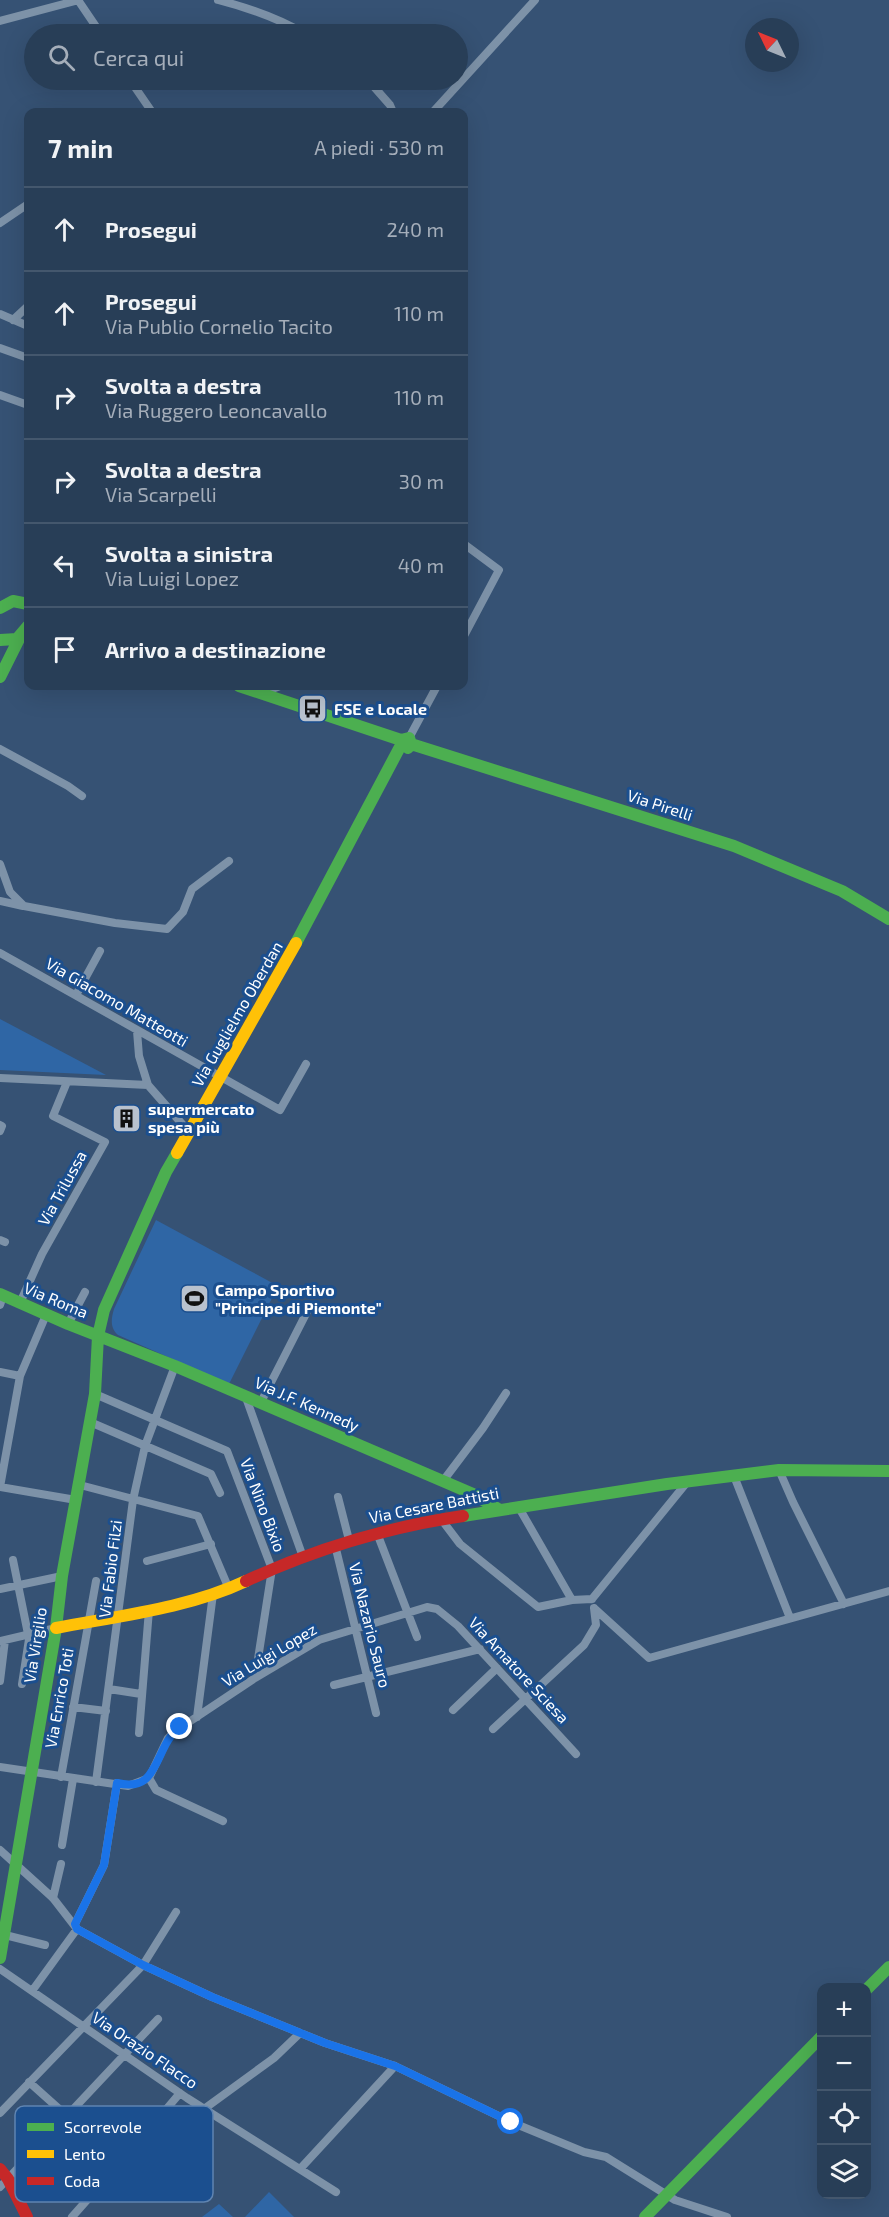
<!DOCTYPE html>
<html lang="it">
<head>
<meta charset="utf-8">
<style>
	:root { --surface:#283e57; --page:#30455d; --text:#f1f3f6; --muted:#a5aeba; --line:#44576d }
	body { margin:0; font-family:"Exo 2",sans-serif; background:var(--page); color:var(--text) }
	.controls { position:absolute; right:18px; bottom:18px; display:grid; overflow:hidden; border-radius:12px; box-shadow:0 6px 24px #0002 }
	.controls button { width:54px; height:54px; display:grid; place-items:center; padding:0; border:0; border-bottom:2px solid var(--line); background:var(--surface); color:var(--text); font:30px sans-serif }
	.compass { position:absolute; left:745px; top:18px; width:54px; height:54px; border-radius:50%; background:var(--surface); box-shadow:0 6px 24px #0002; rotate:313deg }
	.stop { position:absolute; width:18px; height:18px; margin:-14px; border:4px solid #1a73e8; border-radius:50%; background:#fff }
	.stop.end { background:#1a73e8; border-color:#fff; box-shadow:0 2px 6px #0008 }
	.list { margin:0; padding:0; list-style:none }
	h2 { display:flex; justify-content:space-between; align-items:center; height:78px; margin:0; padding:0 24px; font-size:26px }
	h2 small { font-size:20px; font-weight:400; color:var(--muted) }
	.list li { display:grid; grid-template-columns:39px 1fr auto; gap:18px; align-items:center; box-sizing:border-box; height:84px; padding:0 24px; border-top:2px solid var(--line) }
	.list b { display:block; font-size:22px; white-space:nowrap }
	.list p { margin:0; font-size:20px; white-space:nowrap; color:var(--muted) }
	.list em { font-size:20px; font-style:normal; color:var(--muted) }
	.icon { flex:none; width:33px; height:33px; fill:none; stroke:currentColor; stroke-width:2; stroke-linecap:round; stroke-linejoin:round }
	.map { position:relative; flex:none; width:889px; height:2217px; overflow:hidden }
	.search { position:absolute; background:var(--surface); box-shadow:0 6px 24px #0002; left:24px; top:24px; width:444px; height:66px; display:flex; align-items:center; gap:15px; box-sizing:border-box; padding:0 21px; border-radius:33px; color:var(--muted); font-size:22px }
	.panel { position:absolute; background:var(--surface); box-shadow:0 6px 24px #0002; left:24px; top:108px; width:444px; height:582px; border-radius:12px }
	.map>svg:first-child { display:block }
</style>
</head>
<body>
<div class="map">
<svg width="889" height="2217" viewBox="0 0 889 2217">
	<rect width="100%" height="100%" fill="#365274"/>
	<path fill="#2f66a5" d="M 0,1019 L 106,1075 L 0,1070 Z
		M 156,1220 L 278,1286 L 229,1384 L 118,1335 C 110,1328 111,1319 114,1309 Z
		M 269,2192 L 294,2217 L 245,2217 Z
		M 219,2204 L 233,2217 L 202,2217 Z"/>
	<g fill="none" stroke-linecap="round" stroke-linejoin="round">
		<path stroke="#7d92a8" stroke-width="8" d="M 78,0 L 101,34
			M 218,0 C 249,8 278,18 305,34
			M 0,21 L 79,0
			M 130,80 L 152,112
			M 368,80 L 390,105 L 393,112
			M 433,112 L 535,0
			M 0,223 L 28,204
			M 0,314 L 28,326
			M 13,320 L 28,306
			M 0,348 L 28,358
			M 0,395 L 28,405
			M 464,544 L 499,570 L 464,636
			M 262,693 L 280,686
			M 409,738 L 437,686
			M 0,749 L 68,786 L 82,796
			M 0,864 L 10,892 L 24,906 L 115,923 L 167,929 L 183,912 L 192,889 L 229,861
			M 0,901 L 23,906
			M 0,953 L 280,1110 L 306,1064
			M 76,995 L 100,951
			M 137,1031 L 139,1056 L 148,1085
			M 0,1078 L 148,1085 L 190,1133
			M 0,1125 L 2,1126 L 0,1131
			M 0,1240 L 5,1242
			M 20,1303 L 42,1254 L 105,1142 L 53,1116 L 67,1082
			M 0,1305 L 3,1296
			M 68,1324 L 85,1292
			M 0,1372 L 20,1376
			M 95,1394 L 227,1451 L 272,1569 L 255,1678
			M 245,1395 L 303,1557
			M 261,1402 L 310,1306
			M 90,1422 L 211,1474 L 220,1493
			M 779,1470 L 793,1502 L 844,1604
			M 734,1476 L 790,1618
			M 443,1481 L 483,1428 L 506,1393
			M 80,1485 L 198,1516 L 229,1589
			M 0,1487 L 20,1376 L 46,1315
			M 0,1487 L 76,1500
			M 338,1497 L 349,1540
			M 518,1506 L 572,1600
			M 441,1519 L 460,1544 L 538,1607 L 572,1600 L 592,1599
			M 377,1533 L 417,1637
			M 335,1545 L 376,1713
			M 13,1560 L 29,1639 L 22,1684
			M 147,1561 L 211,1544
			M 0,1589 L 62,1576
			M 592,1599 L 688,1481
			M 595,1609 L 649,1658 L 889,1591
			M 0,1641 L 56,1628
			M 0,1681 L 5,1640
			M 334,1685 L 480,1649
			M 109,1689 L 141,1694
			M 73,1707 L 106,1711
			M 453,1710 L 497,1668
			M 197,1717 L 213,1594
			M 493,1729 L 584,1645 L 596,1625 L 594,1608
			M 139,1733 L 149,1610
			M 0,1767 L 128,1786 L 149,1778
			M 61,1777 L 96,1581
			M 149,1778 L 168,1738 L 174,1732 L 255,1678 L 319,1640 L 427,1607 L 437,1609 L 458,1626 L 576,1754
			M 149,1778 L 156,1790 L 223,1821
			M 96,1782 L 133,1500 L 145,1446 L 175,1366
			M 62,1845 L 73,1779
			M 0,1850 L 53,1898 L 77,1929 L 143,1965 L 212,1997 L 325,2043 L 395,2066 L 511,2122 L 584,2152 L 606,2157 L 675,2200 L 727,2217
			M 53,1898 L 61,1864
			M 75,1924 L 104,1865 L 117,1783
			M 5,1935 L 45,1945
			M 0,1969 L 187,2098 L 336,2192
			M 32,1991 L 77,1929
			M 29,2082 L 67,2116 L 117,2166
			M 204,2109 L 274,2058 L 300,2033
			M 0,2113 L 143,1965 L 176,1912
			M 300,2169 L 395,2066
			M 0,2187 L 158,2019
			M 72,2217 L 142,2138 L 180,2093"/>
		<path stroke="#4caf50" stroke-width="12" d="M 0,608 L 13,601 L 28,604
			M 0,640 L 17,639 L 28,626
			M 0,677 L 20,637
			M 239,686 L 401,740 L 409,738 L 411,744 L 408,748
			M 411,744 L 734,846 L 842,891 L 889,919
			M 296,943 L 401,745
			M 0,1294 L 68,1324 L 175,1366 L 473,1494 L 498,1509
			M 463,1516 L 667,1484 L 779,1470 L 889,1471
			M 0,1958 L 56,1628 L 62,1576 L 95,1394 L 98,1336 L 104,1310 L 166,1172 L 177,1153
			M 866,1990 L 889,1967
			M 645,2217 L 822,2036"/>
		<path stroke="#ffc107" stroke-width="12" d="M 177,1153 L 296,943
			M 56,1628 C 118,1616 189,1608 246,1581"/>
		<path stroke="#c62828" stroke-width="12" d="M 246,1581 C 315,1549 388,1527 463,1516
			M 0,2169 L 8,2179 L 27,2217"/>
	</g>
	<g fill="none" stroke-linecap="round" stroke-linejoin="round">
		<path stroke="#1a73e8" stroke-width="8" d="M 180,1727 C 153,1747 161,1794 117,1783 L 104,1865 L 75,1924 L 77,1929 L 143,1965 L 212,1997 L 325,2043 L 395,2066 L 511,2122"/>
	</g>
	<defs>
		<symbol id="bus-square" viewBox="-11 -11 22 22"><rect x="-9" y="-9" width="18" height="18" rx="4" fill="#b9c2ce" stroke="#1b4f8f"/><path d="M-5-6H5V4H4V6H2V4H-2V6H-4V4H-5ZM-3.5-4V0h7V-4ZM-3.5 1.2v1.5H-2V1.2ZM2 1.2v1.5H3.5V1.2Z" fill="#111"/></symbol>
		<symbol id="building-square" viewBox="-11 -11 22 22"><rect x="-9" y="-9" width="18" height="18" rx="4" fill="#b9c2ce" stroke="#1b4f8f"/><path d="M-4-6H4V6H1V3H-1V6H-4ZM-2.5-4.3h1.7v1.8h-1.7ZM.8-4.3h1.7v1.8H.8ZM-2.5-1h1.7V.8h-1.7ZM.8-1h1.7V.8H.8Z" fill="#111"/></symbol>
		<symbol id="stadium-square" viewBox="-11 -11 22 22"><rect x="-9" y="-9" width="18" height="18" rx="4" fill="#b9c2ce" stroke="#1b4f8f"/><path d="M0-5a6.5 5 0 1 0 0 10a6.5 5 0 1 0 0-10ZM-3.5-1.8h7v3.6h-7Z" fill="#111"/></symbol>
	</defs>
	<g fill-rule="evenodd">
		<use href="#bus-square" x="296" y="692" width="33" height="33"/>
		<use href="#building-square" x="110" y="1102" width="33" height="33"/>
		<use href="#stadium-square" x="178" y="1282" width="33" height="33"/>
	</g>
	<g text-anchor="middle" stroke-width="6" stroke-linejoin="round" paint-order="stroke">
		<g font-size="16" font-weight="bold" fill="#fff" stroke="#1b4f8f" text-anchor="start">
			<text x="334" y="715">FSE e Locale</text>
			<text x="148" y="1115">supermercato<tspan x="148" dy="18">spesa più</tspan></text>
			<text x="215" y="1296">Campo Sportivo<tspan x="215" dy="18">"Principe di Piemonte"</tspan></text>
		</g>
		<g font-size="16" fill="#fff" stroke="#1b4f8f">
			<text transform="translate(660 805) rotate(18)" y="6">Via Pirelli</text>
			<text transform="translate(117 1002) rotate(30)" y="6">Via Giacomo Matteotti</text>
			<text transform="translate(237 1014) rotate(-60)" y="6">Via Guglielmo Oberdan</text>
			<text transform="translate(62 1188) rotate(-61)" y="6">Via Trilussa</text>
			<text transform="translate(56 1300) rotate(23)" y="6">Via Roma</text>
			<text transform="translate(307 1404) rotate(24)" y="6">Via J.F. Kennedy</text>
			<text transform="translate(263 1505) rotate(69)" y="6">Via Nino Bixio</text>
			<text transform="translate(434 1505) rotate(-11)" y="6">Via Cesare Battisti</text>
			<text transform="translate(110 1569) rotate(-83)" y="6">Via Fabio Filzi</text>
			<text transform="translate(370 1625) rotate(76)" y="6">Via Nazario Sauro</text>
			<text transform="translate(35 1645) rotate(-81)" y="6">Via Virgilio</text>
			<text transform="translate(269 1655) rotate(-31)" y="6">Via Luigi Lopez</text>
			<text transform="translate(519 1670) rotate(47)" y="6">Via Amatore Sciesa</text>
			<text transform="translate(59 1698) rotate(-80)" y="6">Via Enrico Toti</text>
			<text transform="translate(145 2050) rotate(34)" y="6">Via Orazio Flacco</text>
		</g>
	</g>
	<rect x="15" y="2106" width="198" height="96" rx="9" fill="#1b4f8f" stroke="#5f84b1" stroke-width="1.5"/>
	<rect x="27" y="2123" width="27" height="8" fill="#4caf50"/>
	<rect x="27" y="2150" width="27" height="8" fill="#ffc107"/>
	<rect x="27" y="2177" width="27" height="8" fill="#c62828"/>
	<g font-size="16" fill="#fff">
		<text x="64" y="2133">Scorrevole</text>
		<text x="64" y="2160">Lento</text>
		<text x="64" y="2187">Coda</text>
	</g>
</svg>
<div class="controls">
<button>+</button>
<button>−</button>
<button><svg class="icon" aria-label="locate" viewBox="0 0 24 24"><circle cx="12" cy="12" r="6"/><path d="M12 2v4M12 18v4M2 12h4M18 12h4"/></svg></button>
<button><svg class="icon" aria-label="layers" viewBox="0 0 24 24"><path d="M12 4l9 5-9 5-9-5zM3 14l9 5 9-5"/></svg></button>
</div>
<svg class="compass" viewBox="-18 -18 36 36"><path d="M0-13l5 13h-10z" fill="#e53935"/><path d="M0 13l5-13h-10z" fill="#a5aeba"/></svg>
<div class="stop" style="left:511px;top:2122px"></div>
<div class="stop end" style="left:180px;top:1727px"></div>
<div class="search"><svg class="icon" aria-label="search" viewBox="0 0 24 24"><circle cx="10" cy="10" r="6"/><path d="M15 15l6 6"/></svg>Cerca qui</div>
<section class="panel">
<h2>7 min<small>A piedi · 530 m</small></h2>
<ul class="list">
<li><svg class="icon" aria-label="ahead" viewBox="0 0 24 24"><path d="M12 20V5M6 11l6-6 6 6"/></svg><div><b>Prosegui</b></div><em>240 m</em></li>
<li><svg class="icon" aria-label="ahead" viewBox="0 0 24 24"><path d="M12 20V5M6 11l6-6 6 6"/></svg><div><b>Prosegui</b><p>Via Publio Cornelio Tacito</p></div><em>110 m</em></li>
<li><svg class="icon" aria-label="right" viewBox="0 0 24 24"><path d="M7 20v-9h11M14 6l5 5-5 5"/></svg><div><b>Svolta a destra</b><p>Via Ruggero Leoncavallo</p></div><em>110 m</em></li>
<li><svg class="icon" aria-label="right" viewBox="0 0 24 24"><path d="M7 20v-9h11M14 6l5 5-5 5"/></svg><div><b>Svolta a destra</b><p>Via Scarpelli</p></div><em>30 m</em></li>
<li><svg class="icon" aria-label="left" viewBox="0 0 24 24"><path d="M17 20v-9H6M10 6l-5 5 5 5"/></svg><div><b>Svolta a sinistra</b><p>Via Luigi Lopez</p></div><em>40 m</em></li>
<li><svg class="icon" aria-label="arrive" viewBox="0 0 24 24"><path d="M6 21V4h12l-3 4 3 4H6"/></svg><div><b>Arrivo a destinazione</b></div></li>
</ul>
</section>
</div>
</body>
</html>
